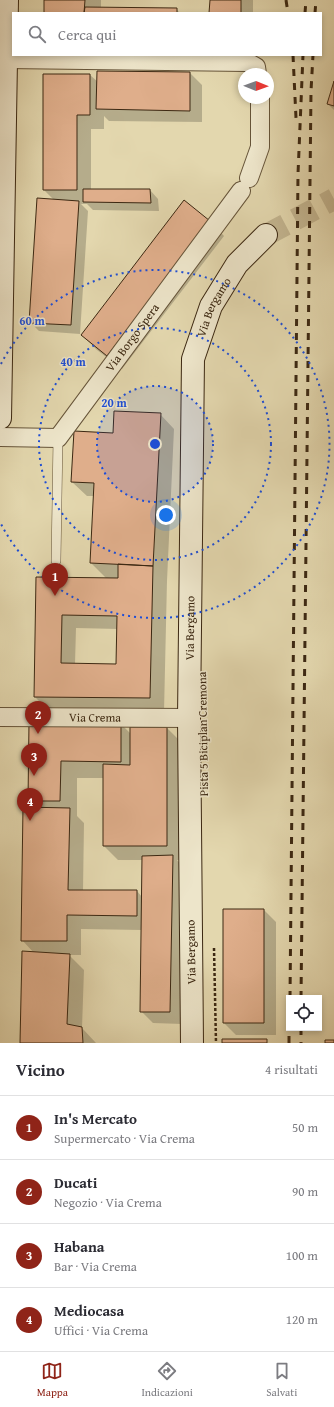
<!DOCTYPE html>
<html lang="it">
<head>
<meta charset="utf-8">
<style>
	:root { --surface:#fff; --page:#f7f7f7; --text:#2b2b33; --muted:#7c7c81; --line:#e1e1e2; --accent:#8f2418 }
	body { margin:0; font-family:"Gentium Book Plus",serif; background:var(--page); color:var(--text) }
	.controls { position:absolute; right:12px; bottom:12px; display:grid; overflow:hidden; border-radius:0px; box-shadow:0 2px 6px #0003 }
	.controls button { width:36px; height:36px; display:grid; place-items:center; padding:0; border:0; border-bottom:1px solid var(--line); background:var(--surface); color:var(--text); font:20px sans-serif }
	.compass { position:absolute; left:238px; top:68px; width:36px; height:36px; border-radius:50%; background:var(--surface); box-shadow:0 2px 6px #0003; rotate:91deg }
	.you { position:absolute; left:166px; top:515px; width:14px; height:14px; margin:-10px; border:3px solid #fff; border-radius:50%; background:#1a73e8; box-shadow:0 0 0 6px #1a73e833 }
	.badge { display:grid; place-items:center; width:26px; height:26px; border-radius:50%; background:var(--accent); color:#fff; font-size:13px; font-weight:700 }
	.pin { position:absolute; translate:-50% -33px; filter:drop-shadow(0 1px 2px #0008) }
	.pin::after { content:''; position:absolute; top:21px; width:14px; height:12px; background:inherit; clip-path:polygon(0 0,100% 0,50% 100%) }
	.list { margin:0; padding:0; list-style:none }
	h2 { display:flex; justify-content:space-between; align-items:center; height:52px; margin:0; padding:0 16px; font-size:17px }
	h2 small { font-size:13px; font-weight:400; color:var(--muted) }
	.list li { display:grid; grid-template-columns:26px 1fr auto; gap:12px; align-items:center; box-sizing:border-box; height:64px; padding:0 16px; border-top:1px solid var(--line) }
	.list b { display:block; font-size:15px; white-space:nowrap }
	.list p { margin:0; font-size:13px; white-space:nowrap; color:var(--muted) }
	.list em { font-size:13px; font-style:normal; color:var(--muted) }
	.icon { flex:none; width:22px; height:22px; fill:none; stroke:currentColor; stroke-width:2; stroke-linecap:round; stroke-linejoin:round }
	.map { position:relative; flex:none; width:334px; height:1043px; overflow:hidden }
	.search { position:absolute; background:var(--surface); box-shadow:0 2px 6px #0003; left:12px; right:12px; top:12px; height:44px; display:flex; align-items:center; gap:10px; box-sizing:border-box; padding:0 14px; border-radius:0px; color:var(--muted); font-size:15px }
	.sheet { height:308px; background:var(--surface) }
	nav { display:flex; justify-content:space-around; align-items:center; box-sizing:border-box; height:56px; border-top:1px solid var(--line); background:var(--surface); font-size:11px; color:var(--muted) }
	nav a { display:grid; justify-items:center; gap:2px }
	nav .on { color:var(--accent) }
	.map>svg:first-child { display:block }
</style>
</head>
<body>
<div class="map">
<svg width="334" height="1043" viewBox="0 0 334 1043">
	<rect width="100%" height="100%" fill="#e3d7ae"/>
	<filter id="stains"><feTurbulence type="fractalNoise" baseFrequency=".005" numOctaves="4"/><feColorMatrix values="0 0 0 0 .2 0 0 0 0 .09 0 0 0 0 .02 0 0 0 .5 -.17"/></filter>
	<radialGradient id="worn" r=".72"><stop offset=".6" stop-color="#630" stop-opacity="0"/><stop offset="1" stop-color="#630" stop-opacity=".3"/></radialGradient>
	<path fill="#0003" fill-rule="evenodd" d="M 45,0 L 101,0 L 101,8 L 176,9 L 180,13 L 45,13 Z
		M 211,0 L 253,0 L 253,13 L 210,13 Z
		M 190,73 L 202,85 L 202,122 L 109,121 L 104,116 L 104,129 L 91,129 L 91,190 L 150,190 L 158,199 L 159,211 L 93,210 L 87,204 L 81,204 L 88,211 L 80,334 L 39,331 L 30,322 L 54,200 L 44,190 L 44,75 L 90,75 L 98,82 Z
		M 334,84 L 334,110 L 328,104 Z
		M 210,221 L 224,236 L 122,369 L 97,350 L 82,335 Z
		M 160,414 L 174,429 L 167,581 L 164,712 L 49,711 L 35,697 L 37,578 L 107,579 L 91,563 L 94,496 L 87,496 L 72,482 L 114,434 ZM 76,628 L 118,629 L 117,665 L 75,664 Z
		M 30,723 L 121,724 L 131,734 L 167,728 L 181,742 L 180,860 L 177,860 L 184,868 L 182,1024 L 153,1023 L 141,1011 L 142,930 L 81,929 L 81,955 L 69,955 L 84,970 L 82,1028 L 96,1043 L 21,1043 L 34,953 L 22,940 L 37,808 L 29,801 ZM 77,778 L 104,778 L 104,846 L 118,860 L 143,860 L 142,897 L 137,891 L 83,891 L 84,823 L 77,816 Z
		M 264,910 L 276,922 L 276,1035 L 236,1035 L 224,1023 Z"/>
	<path fill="#dfae8b" stroke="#3c2812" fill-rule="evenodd" d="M 44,0 L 85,0 L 84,13 L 44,13 Z
		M 210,0 L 241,0 L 241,13 L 209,13 Z
		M 85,7 L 177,8 L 177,13 L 84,13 Z
		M 97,71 L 190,72 L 190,111 L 96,109 Z
		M 43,74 L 90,74 L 90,115 L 77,115 L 77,190 L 43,190 Z
		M 334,81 L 334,106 L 327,104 Z
		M 83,189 L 150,189 L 151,203 L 83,202 Z
		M 37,198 L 79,201 L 71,325 L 29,323 Z
		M 184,200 L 210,221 L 107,356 L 81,335 Z
		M 114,411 L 161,413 L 153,566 L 90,563 L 94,483 L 71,482 L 74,431 L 113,433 Z
		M 118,564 L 153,566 L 150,698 L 34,697 L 36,577 L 118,578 ZM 62,615 L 117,616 L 116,664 L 61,663 Z
		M 29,722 L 121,723 L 121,762 L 61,761 L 60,801 L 28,801 Z
		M 130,727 L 167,727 L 167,846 L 103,846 L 103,764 L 130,765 Z
		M 23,807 L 70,808 L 68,890 L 137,890 L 137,916 L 67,915 L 67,941 L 21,941 Z
		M 173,855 L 170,1012 L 140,1012 L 142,856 Z
		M 223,909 L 264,909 L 264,1023 L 223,1023 Z
		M 22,951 L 70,954 L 67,1024 L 82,1027 L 83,1043 L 20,1043 Z
		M 222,1039 L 267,1039 L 267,1043 L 222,1043 Z
		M 325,1040 L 334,1040 L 334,1043 L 325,1043 Z"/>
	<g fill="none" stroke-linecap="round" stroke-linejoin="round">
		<path stroke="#c2b48f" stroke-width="22" stroke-dasharray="22 11" stroke-linecap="butt" d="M 266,235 L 334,199"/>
		<defs>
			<path id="service" d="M 56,561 L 58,438"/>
			<g id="minor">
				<path d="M 6,59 L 247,62 L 256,67 L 257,74"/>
				<path d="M 249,178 L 260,147 L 260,98"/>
				<path id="s1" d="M 0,437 L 58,438 L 241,191"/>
				<path id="s2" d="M 0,717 L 189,718"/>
			</g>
			<g id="secondary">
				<path d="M 0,418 L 7,0"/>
				<path id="s3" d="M 192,1043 L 189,718 L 193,359 L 211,306 L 237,264 L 266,235"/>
			</g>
		</defs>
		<use href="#service" stroke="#665439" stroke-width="10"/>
		<use href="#minor" stroke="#665439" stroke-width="20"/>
		<use href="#secondary" stroke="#3c2812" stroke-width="24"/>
		<path stroke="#3c2812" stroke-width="2.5" stroke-dasharray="3 2" stroke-linecap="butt" d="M 214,948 L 216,1043"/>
		<use href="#service" stroke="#ede5ca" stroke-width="9"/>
		<use href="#minor" stroke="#ede5ca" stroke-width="18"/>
		<use href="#secondary" stroke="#ede5ca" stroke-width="22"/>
		<path stroke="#3c2812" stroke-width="3" stroke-dasharray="7 7" stroke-linecap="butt" d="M 286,0 L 288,13
			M 305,13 L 306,0
			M 315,13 L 316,0
			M 293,55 L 296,118
			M 290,998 L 298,174 L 303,55
			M 301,998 L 311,91 L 313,55
			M 301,1028 L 301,1043
			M 289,1043 L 289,1028"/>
	</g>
	<circle cx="155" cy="444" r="58" fill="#1d4ed8" fill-opacity=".12"/>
	<g fill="none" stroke="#1d4ed8" stroke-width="2" stroke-dasharray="2 4">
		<circle cx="155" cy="444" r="58"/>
		<circle cx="155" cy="444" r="116"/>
		<path d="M1 364A174 174 0 1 1 1 524"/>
	</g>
	<g text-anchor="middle" stroke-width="3" stroke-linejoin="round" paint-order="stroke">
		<g font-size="12" fill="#3c2812" stroke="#ede5ca">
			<text dy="4" stroke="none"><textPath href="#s3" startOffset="740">Via Bergamo</textPath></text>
			<text dy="4" stroke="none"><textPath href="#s1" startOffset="183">Via Borgo Spera</textPath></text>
			<text dy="4" stroke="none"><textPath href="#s3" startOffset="415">Via Bergamo</textPath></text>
			<text dy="4" stroke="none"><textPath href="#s2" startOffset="95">Via Crema</textPath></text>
			<text transform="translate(203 734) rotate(-91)" y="4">Pista 5 Biciplan Cremona</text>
			<text transform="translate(191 952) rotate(-91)" y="4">Via Bergamo</text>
		</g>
	</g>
	<circle cx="155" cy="444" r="6" fill="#1d4ed8" stroke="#ede5ca" stroke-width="2"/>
	<g font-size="12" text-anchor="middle" font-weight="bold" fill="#1d4ed8" stroke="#ede5ca" stroke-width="3" stroke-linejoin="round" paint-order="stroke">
		<text x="32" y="325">60 m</text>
		<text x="73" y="366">40 m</text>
		<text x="114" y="407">20 m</text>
	</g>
	<rect width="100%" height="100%" filter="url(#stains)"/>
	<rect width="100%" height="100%" fill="url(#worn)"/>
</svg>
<div class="controls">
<button><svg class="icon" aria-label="locate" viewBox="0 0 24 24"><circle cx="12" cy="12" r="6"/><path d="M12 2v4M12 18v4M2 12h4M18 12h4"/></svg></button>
</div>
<svg class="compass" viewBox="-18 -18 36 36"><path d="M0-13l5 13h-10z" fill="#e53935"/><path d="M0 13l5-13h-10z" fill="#7c7c81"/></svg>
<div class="you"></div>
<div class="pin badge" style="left:55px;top:596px">1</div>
<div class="pin badge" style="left:38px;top:734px">2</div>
<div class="pin badge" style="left:34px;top:776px">3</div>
<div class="pin badge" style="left:30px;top:821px">4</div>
<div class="search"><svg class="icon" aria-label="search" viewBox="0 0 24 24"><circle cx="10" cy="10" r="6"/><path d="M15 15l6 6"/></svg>Cerca qui</div>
</div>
<section class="sheet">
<h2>Vicino<small>4 risultati</small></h2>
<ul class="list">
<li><span class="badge">1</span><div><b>In's Mercato</b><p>Supermercato · Via Crema</p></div><em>50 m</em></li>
<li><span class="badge">2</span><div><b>Ducati</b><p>Negozio · Via Crema</p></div><em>90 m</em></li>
<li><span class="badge">3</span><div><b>Habana</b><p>Bar · Via Crema</p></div><em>100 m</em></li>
<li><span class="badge">4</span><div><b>Mediocasa</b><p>Uffici · Via Crema</p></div><em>120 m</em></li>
</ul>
</section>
<nav>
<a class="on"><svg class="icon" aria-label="map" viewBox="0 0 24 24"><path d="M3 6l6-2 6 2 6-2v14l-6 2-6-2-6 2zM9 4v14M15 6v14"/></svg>Mappa</a>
<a><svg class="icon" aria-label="directions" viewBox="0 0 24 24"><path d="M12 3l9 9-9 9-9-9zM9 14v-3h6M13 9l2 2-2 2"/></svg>Indicazioni</a>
<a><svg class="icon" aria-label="saved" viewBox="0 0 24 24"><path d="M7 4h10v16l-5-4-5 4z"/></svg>Salvati</a>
</nav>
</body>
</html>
